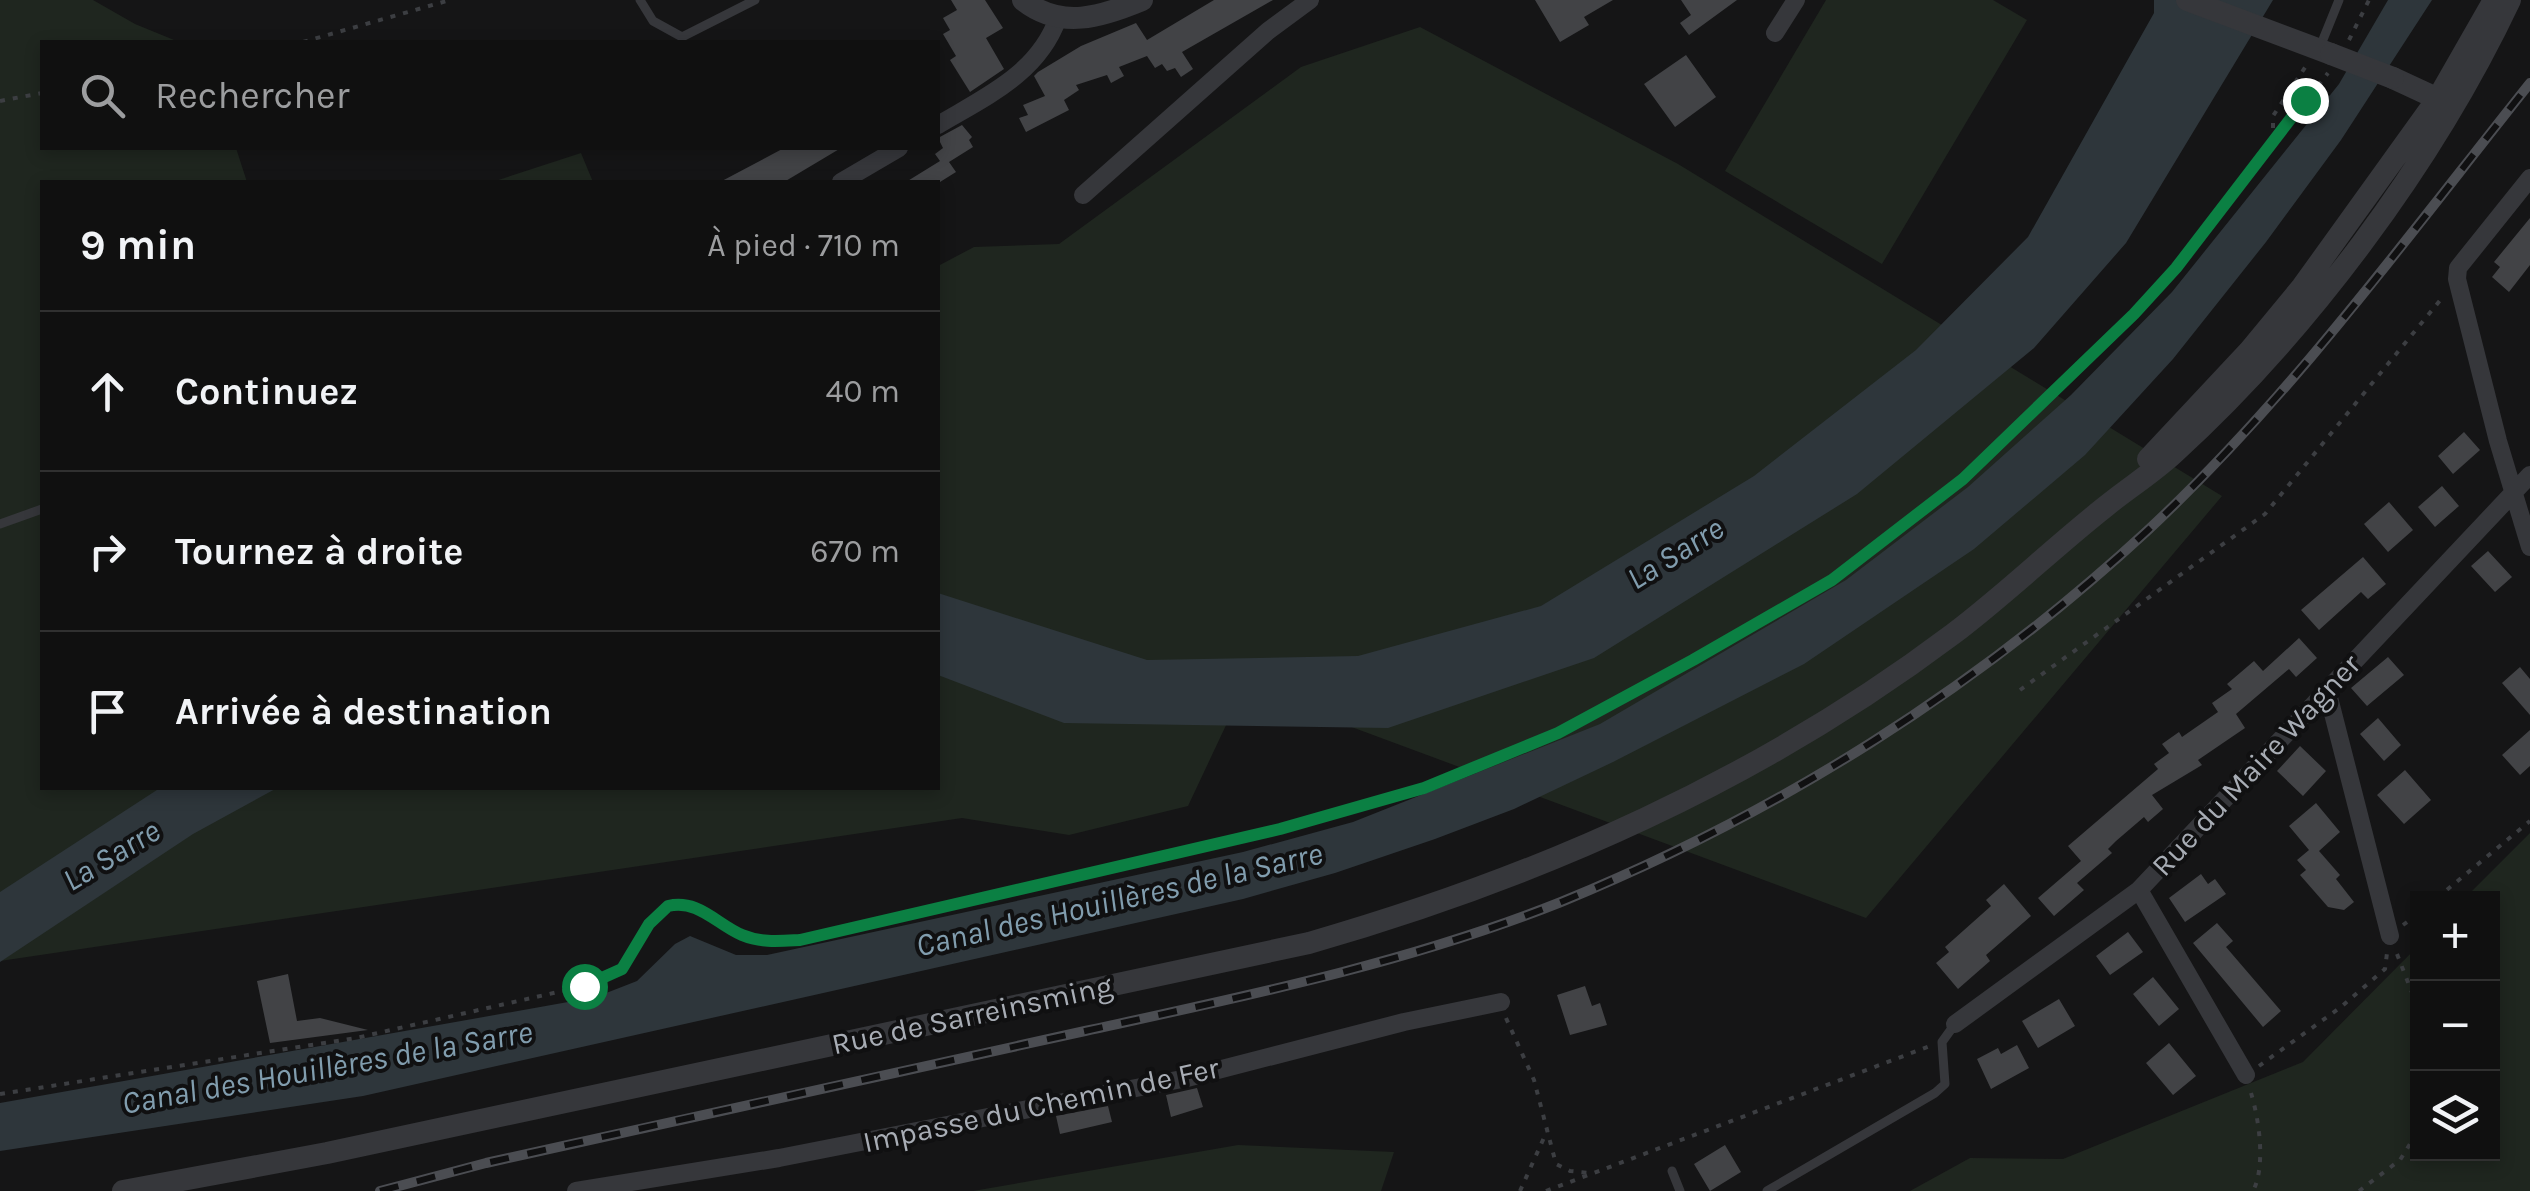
<!DOCTYPE html>
<html lang="fr">
<head>
<meta charset="utf-8">
<style>
	:root { --surface:#101010; --page:#191919; --text:#f1f3f6; --muted:#9c9d9f; --line:#303030 }
	body { margin:0; font-family:Karla,sans-serif; background:var(--page); color:var(--text) }
	.controls { position:absolute; right:30px; bottom:30px; display:grid; overflow:hidden; border-radius:0px; box-shadow:0 5px 15px #0003 }
	.controls button { width:90px; height:90px; display:grid; place-items:center; padding:0; border:0; border-bottom:2px solid var(--line); background:var(--surface); color:var(--text); font:50px sans-serif }
	.stop { position:absolute; width:30px; height:30px; margin:-22px; border:8px solid #0b8043; border-radius:50%; background:#fff }
	.stop.end { background:#0b8043; border-color:#fff; box-shadow:0 2px 10px #0008 }
	.list { margin:0; padding:0; list-style:none }
	h2 { display:flex; justify-content:space-between; align-items:center; height:130px; margin:0; padding:0 40px; font-size:42px }
	h2 small { font-size:32px; font-weight:400; color:var(--muted) }
	.list li { display:grid; grid-template-columns:65px 1fr auto; gap:30px; align-items:center; box-sizing:border-box; height:160px; padding:0 40px; border-top:2px solid var(--line) }
	.list b { display:block; font-size:38px; white-space:nowrap }
	.list em { font-size:32px; font-style:normal; color:var(--muted) }
	.icon { flex:none; width:55px; height:55px; fill:none; stroke:currentColor; stroke-width:2; stroke-linecap:round; stroke-linejoin:round }
	.map { position:relative; flex:none; width:2530px; height:1191px; overflow:hidden }
	.search { position:absolute; background:var(--surface); box-shadow:0 5px 15px #0003; left:40px; top:40px; width:900px; height:110px; display:flex; align-items:center; gap:25px; box-sizing:border-box; padding:0 35px; border-radius:0px; color:var(--muted); font-size:38px }
	.panel { position:absolute; background:var(--surface); box-shadow:0 5px 15px #0003; left:40px; top:180px; width:900px; height:610px; border-radius:0px }
	.map>svg:first-child { display:block }
</style>
</head>
<body>
<div class="map">
<svg width="2530" height="1191" viewBox="0 0 2530 1191">
	<rect width="100%" height="100%" fill="#151516"/>
	<path fill="#1f261f" d="M 0,0 L 93,0 L 135,24 L 179,42 L 42,42 L 42,148 L 236,148 L 247,182 L 42,182 L 42,788 L 938,788 L 938,266 L 974,247 L 1059,244 L 1301,67 L 1420,27 L 1678,164 L 2222,496 L 1866,918 L 1244,687 L 1188,806 L 1069,835 L 962,818 L 0,961 Z
		M 1826,0 L 1993,0 L 2027,20 L 1882,264 L 1725,171 Z
		M 581,153 L 593,182 L 492,182 Z
		M 2530,833 L 2530,1191 L 1910,1191 L 1970,1158 L 2063,1159 L 2303,1062 L 2417,947 L 2418,1154 L 2492,1154 L 2492,898 L 2465,898 Z
		M 1238,1145 L 1394,1152 L 1381,1191 L 973,1191 Z"/>
	<path fill="#2e363b" d="M 2154,0 L 2273,0 L 2126,243 L 2034,348 L 1857,494 L 1594,658 L 1388,728 L 1064,723 L 938,675 L 938,593 L 1147,660 L 1358,656 L 1541,606 L 1754,476 L 1916,350 L 2028,237 L 2154,13 Z
		M 2388,0 L 2432,0 L 2341,140 L 2266,242 L 2173,359 L 2085,455 L 1974,549 L 1804,664 L 1613,762 L 1514,809 L 1435,839 L 1335,873 L 1243,899 L 363,1096 L 0,1151 L 0,1103 L 596,997 L 637,981 L 675,944 L 690,936 L 736,955 L 767,955 L 1243,852 L 1353,822 L 1600,724 L 1846,580 L 1968,487 L 2071,395 L 2172,292 L 2339,84 Z
		M 160,788 L 277,788 L 193,834 L 0,962 L 0,892 Z"/>
	<path fill="#424346" d="M 951,0 L 985,0 L 1003,28 L 986,38 L 1004,69 L 970,92 L 950,60 L 956,56 L 943,34 L 950,30 L 943,18 L 957,10 Z
		M 1214,0 L 1273,0 L 1182,52 L 1193,69 L 1181,77 L 1175,68 L 1167,71 L 1162,64 L 1155,68 L 1147,56 L 1119,67 L 1124,76 L 1111,83 L 1107,75 L 1076,85 L 1079,90 L 1064,100 L 1069,110 L 1026,132 L 1019,118 L 1028,115 L 1023,105 L 1045,96 L 1034,76 L 1038,72 L 1081,46 L 1136,23 L 1147,40 Z
		M 1535,0 L 1613,0 L 1584,17 L 1589,25 L 1560,42 Z
		M 1681,0 L 1737,0 L 1689,35 L 1680,23 L 1691,15 Z
		M 1686,55 L 1716,97 L 1675,127 L 1644,84 Z
		M 962,125 L 972,137 L 969,140 L 973,147 L 949,162 L 956,172 L 940,182 L 906,182 L 940,161 L 935,154 L 943,148 L 938,138 Z
		M 784,148 L 841,148 L 784,182 L 720,182 Z
		M 2530,218 L 2530,265 L 2509,292 L 2492,277 L 2500,267 L 2494,262 Z
		M 2464,432 L 2480,450 L 2453,474 L 2438,456 Z
		M 2442,486 L 2459,506 L 2435,527 L 2418,507 Z
		M 2389,502 L 2413,530 L 2388,552 L 2364,524 Z
		M 2488,551 L 2512,577 L 2495,592 L 2471,566 Z
		M 2363,557 L 2386,584 L 2368,599 L 2361,592 L 2319,630 L 2301,610 Z
		M 2299,638 L 2317,658 L 2296,677 L 2289,669 L 2236,714 L 2245,728 L 2198,760 L 2202,765 L 2152,795 L 2163,809 L 2148,822 L 2144,817 L 2116,841 L 2108,849 L 2112,853 L 2077,883 L 2084,890 L 2054,916 L 2038,898 L 2081,861 L 2068,846 L 2158,769 L 2154,764 L 2169,753 L 2162,744 L 2179,732 L 2182,737 L 2218,712 L 2212,703 L 2232,689 L 2227,684 L 2254,661 L 2263,671 Z
		M 2388,657 L 2404,675 L 2367,706 L 2351,688 Z
		M 2520,667 L 2530,679 L 2530,715 L 2502,683 Z
		M 2378,718 L 2401,745 L 2384,761 L 2360,734 Z
		M 2530,730 L 2530,766 L 2520,775 L 2502,755 Z
		M 2300,746 L 2326,771 L 2303,796 L 2277,771 Z
		M 2405,770 L 2431,800 L 2404,824 L 2377,795 Z
		M 2316,803 L 2340,832 L 2319,851 L 2340,875 L 2336,879 L 2354,902 L 2344,910 L 2328,907 L 2300,875 L 2306,870 L 2297,860 L 2309,850 L 2289,826 Z
		M 2201,874 L 2208,884 L 2215,879 L 2226,894 L 2185,922 L 2169,898 Z
		M 2004,884 L 2031,916 L 1986,955 L 1990,961 L 1958,989 L 1936,963 L 1949,952 L 1945,947 L 1991,906 L 1986,900 Z
		M 2217,923 L 2233,941 L 2226,947 L 2281,1011 L 2263,1027 L 2193,943 Z
		M 2128,932 L 2143,952 L 2110,975 L 2096,956 Z
		M 288,974 L 297,1021 L 320,1018 L 368,1030 L 270,1043 L 257,981 Z
		M 2153,977 L 2179,1009 L 2159,1026 L 2133,994 Z
		M 1585,986 L 1592,1006 L 1600,1003 L 1607,1025 L 1570,1035 L 1557,995 Z
		M 2059,999 L 2075,1026 L 2038,1048 L 2022,1021 Z
		M 2169,1043 L 2196,1076 L 2173,1095 L 2146,1063 Z
		M 2017,1045 L 2029,1068 L 1991,1089 L 1977,1059 L 1998,1048 L 2001,1054 Z
		M 1197,1088 L 1203,1107 L 1171,1117 L 1166,1095 Z
		M 1108,1106 L 1112,1122 L 1060,1134 L 1056,1116 Z
		M 1725,1145 L 1741,1172 L 1710,1191 L 1694,1164 Z"/>
	<g fill="none" stroke-linecap="round" stroke-linejoin="round">
		<path stroke="#3c3e42" stroke-width="4" stroke-dasharray="5 8" stroke-linecap="butt" d="M 2349,40 L 2369,0
			M 303,42 L 450,0
			M 0,101 L 42,93
			M 2273,141 L 2273,116 L 2306,66
			M 2020,690 L 2265,514 L 2442,298
			M 2437,898 L 2530,821
			M 2403,925 L 2418,914
			M 2397,954 L 2418,1008
			M 1506,1018 L 1534,1080 L 1556,1164 L 1570,1171 L 1590,1173
			M 2259,1066 L 2341,1007 L 2385,969 L 2387,953
			M 2251,1093 C 2259,1119 2266,1166 2253,1191
			M 0,1094 L 356,1038 L 584,986 L 621,969 L 649,924 L 668,906 C 699,899 716,924 742,935 C 761,942 780,941 800,940 L 1280,829 L 1423,788 L 1558,733 L 1693,660 L 1832,580 L 1963,479 L 2134,314 L 2176,268 L 2328,73
			M 1520,1191 L 1547,1131
			M 1546,1191 L 1930,1046
			M 2359,1191 L 2400,1160 L 2418,1131"/>
		<path stroke="#36373b" stroke-width="9" d="M 640,0 L 653,21 L 682,37 L 755,0
			M 2320,47 L 2339,0
			M 0,524 L 42,509
			M 1672,1171 L 1680,1191
			M 1767,1191 L 1935,1093 L 1945,1084 L 1942,1042 L 1955,1024"/>
		<path stroke="#36373b" stroke-width="18" d="M 1775,33 L 1796,0
			M 938,125 C 985,97 1038,74 1058,18
			M 2530,178 L 2458,268 L 2457,279 L 2498,441 L 2530,547
			M 841,182 L 899,148
			M 1083,195 L 1268,31 L 1310,0
			M 2327,690 L 2390,936
			M 2139,890 L 2246,1075
			M 1955,1024 L 2139,890 L 2530,475
			M 576,1191 L 779,1158 L 1187,1078 L 1404,1022 L 1501,1002"/>
		<path stroke="#36373b" stroke-width="22" d="M 1023,0 C 1061,30 1101,17 1142,0
			M 2187,0 L 2331,54
			M 2393,78 L 2449,104
			M 2148,459 L 2250,350 L 2302,287 L 2438,98 L 2494,0
			M 123,1191 L 327,1153 L 1309,943 C 1542,876 1759,780 1953,634 C 2006,594 2053,548 2105,507 C 2127,489 2151,474 2173,454 C 2306,333 2433,163 2510,0"/>
		<defs>
			<path id="rail" d="M 380,1191 L 486,1163 C 686,1118 886,1075 1085,1031 C 1246,996 1408,963 1561,902 C 1777,814 1976,689 2147,531 C 2291,397 2408,236 2530,83"/>
		</defs>
		<use href="#rail" stroke="#4b4d52" stroke-width="10"/>
		<use href="#rail" stroke="#101011" stroke-width="6" stroke-dasharray="19" stroke-linecap="butt"/>
		<path stroke="#36373b" stroke-width="22" d="M 2331,54 L 2393,78"/>
	</g>
	<g fill="none" stroke-linecap="round" stroke-linejoin="round">
		<path stroke="#0b8043" stroke-width="12" d="M 584,986 L 622,969 L 649,924 L 668,906 C 699,899 716,924 742,935 C 761,943 780,941 800,940 L 1280,829 L 1424,788 L 1558,733 L 1693,660 L 1832,580 L 1963,479 L 2134,314 L 2176,268 L 2305,100"/>
	</g>
	<g text-anchor="middle" stroke-width="8" stroke-linejoin="round" paint-order="stroke">
		<g font-size="30" fill="#a8adb5" stroke="#101011">
			<text transform="translate(2256 765) rotate(-47)" y="10">Rue du Maire Wagner</text>
			<text transform="translate(972 1015) rotate(-12)" y="10">Rue de Sarreinsming</text>
			<text transform="translate(1041 1105) rotate(-12)" y="10">Impasse du Chemin de Fer</text>
		</g>
		<g font-size="32" font-style="italic" fill="#819dae" stroke="#101011">
			<text transform="translate(1675 553) rotate(-32)" y="11">La Sarre</text>
			<text transform="translate(111 855) rotate(-31)" y="11">La Sarre</text>
			<text transform="translate(1119 899) rotate(-13)" y="11">Canal des Houillères de la Sarre</text>
			<text transform="translate(327 1067) rotate(-10)" y="11">Canal des Houillères de la Sarre</text>
		</g>
	</g>
</svg>
<div class="controls">
<button>+</button>
<button>−</button>
<button><svg class="icon" aria-label="layers" viewBox="0 0 24 24"><path d="M12 4l9 5-9 5-9-5zM3 14l9 5 9-5"/></svg></button>
</div>
<div class="stop" style="left:584px;top:986px"></div>
<div class="stop end" style="left:2305px;top:100px"></div>
<div class="search"><svg class="icon" aria-label="search" viewBox="0 0 24 24"><circle cx="10" cy="10" r="6"/><path d="M15 15l6 6"/></svg>Rechercher</div>
<section class="panel">
<h2>9 min<small>À pied · 710 m</small></h2>
<ul class="list">
<li><svg class="icon" aria-label="ahead" viewBox="0 0 24 24"><path d="M12 20V5M6 11l6-6 6 6"/></svg><div><b>Continuez</b></div><em>40 m</em></li>
<li><svg class="icon" aria-label="right" viewBox="0 0 24 24"><path d="M7 20v-9h11M14 6l5 5-5 5"/></svg><div><b>Tournez à droite</b></div><em>670 m</em></li>
<li><svg class="icon" aria-label="arrive" viewBox="0 0 24 24"><path d="M6 21V4h12l-3 4 3 4H6"/></svg><div><b>Arrivée à destination</b></div></li>
</ul>
</section>
</div>
</body>
</html>
